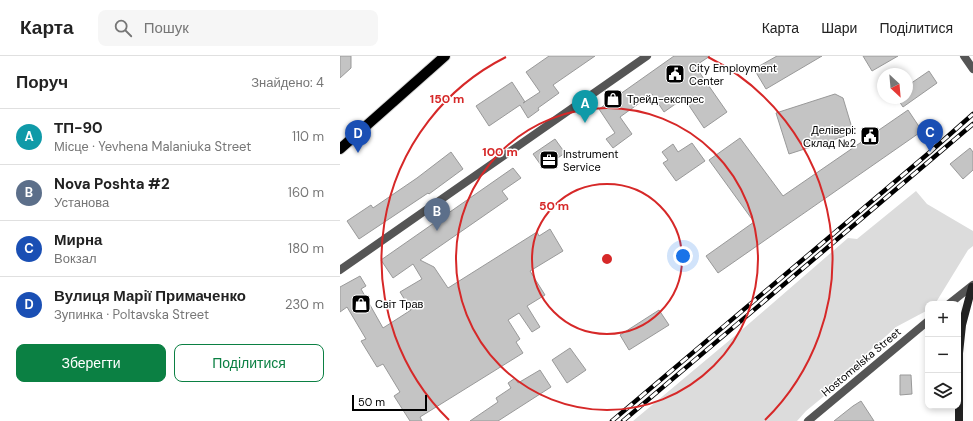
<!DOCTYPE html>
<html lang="uk">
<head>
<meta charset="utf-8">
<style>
	:root { --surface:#fff; --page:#f6f6f6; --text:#222; --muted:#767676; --line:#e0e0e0; --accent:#0b8043 }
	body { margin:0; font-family:"DM Sans",sans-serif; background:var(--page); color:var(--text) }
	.controls { position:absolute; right:12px; bottom:12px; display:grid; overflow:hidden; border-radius:8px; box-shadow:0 2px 6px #0003 }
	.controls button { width:36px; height:36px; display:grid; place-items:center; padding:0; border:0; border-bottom:1px solid var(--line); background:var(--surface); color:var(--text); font:20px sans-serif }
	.compass { position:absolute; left:537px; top:12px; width:36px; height:36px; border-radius:50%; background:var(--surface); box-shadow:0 2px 6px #0003; rotate:154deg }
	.scale { position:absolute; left:12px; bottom:10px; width:75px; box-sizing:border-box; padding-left:4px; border:2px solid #000; border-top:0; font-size:11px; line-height:14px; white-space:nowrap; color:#000; -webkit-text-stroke:3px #fff; paint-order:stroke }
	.you { position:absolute; left:343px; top:200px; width:14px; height:14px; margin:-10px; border:3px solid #fff; border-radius:50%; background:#1a73e8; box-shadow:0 0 0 6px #1a73e833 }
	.badge { display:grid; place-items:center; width:26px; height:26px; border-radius:50%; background:var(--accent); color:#fff; font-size:13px; font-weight:700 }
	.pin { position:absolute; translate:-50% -33px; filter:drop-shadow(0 1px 2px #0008) }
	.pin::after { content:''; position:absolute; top:21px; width:14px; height:12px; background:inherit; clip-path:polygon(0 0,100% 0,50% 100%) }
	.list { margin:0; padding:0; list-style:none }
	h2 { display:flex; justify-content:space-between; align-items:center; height:52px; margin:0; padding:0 16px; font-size:17px }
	h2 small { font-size:13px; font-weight:400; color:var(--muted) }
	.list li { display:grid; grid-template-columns:26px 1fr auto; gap:12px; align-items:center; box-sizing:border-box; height:56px; padding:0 16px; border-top:1px solid var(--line) }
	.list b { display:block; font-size:15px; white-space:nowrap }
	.list p { margin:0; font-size:13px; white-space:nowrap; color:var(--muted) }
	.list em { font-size:13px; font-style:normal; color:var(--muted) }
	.actions { display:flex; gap:8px; padding:12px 16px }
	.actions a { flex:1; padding:9px 0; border:1px solid var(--accent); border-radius:8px; text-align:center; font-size:14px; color:var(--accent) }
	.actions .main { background:var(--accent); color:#fff }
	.icon { flex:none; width:22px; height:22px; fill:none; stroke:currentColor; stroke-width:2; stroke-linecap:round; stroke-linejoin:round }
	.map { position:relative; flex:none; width:633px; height:365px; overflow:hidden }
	header { display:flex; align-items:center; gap:24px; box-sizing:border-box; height:56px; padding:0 20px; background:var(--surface); border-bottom:1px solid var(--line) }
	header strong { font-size:19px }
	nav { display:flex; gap:22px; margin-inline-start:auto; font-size:14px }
	.search { width:280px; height:36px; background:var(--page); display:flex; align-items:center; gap:10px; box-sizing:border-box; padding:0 14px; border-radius:8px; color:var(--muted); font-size:15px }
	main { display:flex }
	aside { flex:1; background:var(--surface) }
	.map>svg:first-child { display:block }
</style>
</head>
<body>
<header>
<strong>Карта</strong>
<div class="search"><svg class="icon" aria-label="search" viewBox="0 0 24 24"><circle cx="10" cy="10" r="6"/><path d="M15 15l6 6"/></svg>Пошук</div>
<nav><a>Карта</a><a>Шари</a><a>Поділитися</a></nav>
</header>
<main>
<aside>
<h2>Поруч<small>Знайдено: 4</small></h2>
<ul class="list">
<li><span class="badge" style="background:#0f9aa8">A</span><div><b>ТП-90</b><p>Місце · Yevhena Malaniuka Street</p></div><em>110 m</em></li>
<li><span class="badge" style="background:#5c6f8a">B</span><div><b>Nova Poshta #2</b><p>Установа</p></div><em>160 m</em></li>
<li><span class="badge" style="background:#1a4fb4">C</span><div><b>Мирна</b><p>Вокзал</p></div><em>180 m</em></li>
<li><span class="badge" style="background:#1a4fb4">D</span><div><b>Вулиця Марії Примаченко</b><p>Зупинка · Poltavska Street</p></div><em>230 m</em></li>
</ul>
<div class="actions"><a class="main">Зберегти</a><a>Поділитися</a></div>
</aside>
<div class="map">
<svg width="633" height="365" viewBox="0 0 633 365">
	<rect width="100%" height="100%" fill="#fff"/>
	<path fill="#dcdcdc" d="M 576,135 L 587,148 L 633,175 L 633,190 L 628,194 L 595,248 L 588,248 L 588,254 L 556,271 L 526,298 L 500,327 L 466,355 L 457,365 L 293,365 L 397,278 L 508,182 L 517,183 Z"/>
	<path fill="#c4c4c4" stroke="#999" d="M 0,0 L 11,0 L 11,12 L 0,22 Z
		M 209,0 L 255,0 L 213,29 L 219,37 L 198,52 L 199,54 L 188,62 L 180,49 L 149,70 L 136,50 L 172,26 L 185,46 L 183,47 L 200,36 L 186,16 Z
		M 334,0 L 370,0 L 355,10 L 387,56 L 364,72 L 344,42 L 324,56 L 312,38 L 280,61 L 292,78 L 273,92 L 266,83 L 275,77 L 259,53 Z
		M 437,0 L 482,0 L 426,33 L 414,13 Z
		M 523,0 L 558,0 L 532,15 Z
		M 589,15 L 597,27 L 563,51 L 557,42 L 567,42 L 567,30 Z
		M 495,38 L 503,42 L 512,72 L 504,75 L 505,80 L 449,98 L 436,57 Z
		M 568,54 L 582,75 L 378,217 L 366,200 L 414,166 L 369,104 L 400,82 L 443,140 Z
		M 215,83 L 225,97 L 203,112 L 193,98 Z
		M 352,87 L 365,105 L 336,125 L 323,107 L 328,104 L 322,96 L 333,88 L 338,96 Z
		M 630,92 L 633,96 L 633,114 L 623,123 L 610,108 Z
		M 111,96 L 123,113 L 89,138 L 88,137 L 19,183 L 7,165 L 31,149 L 33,152 L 77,122 Z
		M 173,112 L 181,122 L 162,135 L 168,143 L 80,204 L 94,211 L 108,232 L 197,176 L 199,180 L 210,173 L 223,195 L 190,215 L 205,239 L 187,250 L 200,271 L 192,276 L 179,257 L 168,264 L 180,283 L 176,286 L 183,297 L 80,361 L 82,365 L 70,365 L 54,340 L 60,336 L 43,308 L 37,311 L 21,285 L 26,283 L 7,251 L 0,256 L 0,231 L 20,220 L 26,230 L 21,233 L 43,272 L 71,254 L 60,236 L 82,223 L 73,208 L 53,222 L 41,204 Z
		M 319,254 L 329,269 L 289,294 L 280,279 Z
		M 230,292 L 246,314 L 227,327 L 212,304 Z
		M 200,314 L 211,331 L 158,365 L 130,365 L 158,346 L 156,342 L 171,332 L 168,327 L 175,322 L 178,327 Z
		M 560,319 L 571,319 L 572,338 L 560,339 Z
		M 521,345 L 534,365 L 494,365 L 513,350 Z"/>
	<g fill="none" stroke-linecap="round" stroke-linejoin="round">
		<defs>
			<path id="primary" d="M 0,93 L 105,0"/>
		</defs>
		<use href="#primary" stroke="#dbdbdb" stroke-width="12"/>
		<path stroke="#555" stroke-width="8" d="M 624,0 L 633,13
			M 0,214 L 307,0
			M 609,248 L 633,229
			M 468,365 L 588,265"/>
		<path stroke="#222" stroke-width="8" d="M 619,365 L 619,297 L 622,269 L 632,231"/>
		<use href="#primary" stroke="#000" stroke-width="10"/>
		<defs>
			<path id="rail" d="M 272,365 L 590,96 L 633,58
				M 283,365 L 633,68"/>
		</defs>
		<use href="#rail" stroke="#000" stroke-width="4.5"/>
		<use href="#rail" stroke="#fff" stroke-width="3" stroke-dasharray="9" stroke-linecap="butt"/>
	</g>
	<g fill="none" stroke="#d62828" stroke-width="2">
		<circle cx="267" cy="203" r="75"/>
		<circle cx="267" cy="203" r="151"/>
		<path d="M109 364A226 226 0 0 1 166 1M368 1A226 226 0 0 1 425 364"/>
	</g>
	<defs>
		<symbol id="civic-square" viewBox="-11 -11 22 22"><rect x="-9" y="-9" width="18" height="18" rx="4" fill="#000" stroke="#fff"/><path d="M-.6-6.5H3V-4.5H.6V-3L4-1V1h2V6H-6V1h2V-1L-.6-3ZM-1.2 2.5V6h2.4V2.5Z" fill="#fff"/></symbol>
		<symbol id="shop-square" viewBox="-11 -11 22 22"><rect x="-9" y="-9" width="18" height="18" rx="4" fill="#000" stroke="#fff"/><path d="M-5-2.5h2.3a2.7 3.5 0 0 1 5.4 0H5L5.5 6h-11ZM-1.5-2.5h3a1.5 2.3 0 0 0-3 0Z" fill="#fff"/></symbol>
		<symbol id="office-square" viewBox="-11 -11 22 22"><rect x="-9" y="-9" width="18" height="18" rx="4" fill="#000" stroke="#fff"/><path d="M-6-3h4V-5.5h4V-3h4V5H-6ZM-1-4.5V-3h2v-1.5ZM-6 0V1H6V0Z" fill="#fff"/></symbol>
	</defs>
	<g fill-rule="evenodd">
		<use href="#civic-square" x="324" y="7" width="22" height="22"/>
		<use href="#shop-square" x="262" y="32" width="22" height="22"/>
		<use href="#civic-square" x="519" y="69" width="22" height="22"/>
		<use href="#office-square" x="198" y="93" width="22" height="22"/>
		<use href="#shop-square" x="10" y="237" width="22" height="22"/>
	</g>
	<g text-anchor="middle" stroke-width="3" stroke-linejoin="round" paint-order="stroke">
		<g font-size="11" fill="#000" stroke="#fff" text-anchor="start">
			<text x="349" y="16">City Employment<tspan x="349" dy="13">Center</tspan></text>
			<text x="287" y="47">Трейд-експрес</text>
			<text x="516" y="78" text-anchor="end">Делівері:<tspan x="516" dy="13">Склад №2</tspan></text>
			<text x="223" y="102">Instrument<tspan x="223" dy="13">Service</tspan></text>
			<text x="35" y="252">Світ Трав</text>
		</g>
		<g font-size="11" fill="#000" stroke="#fff">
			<text transform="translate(521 306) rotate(-40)" y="4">Hostomelska Street</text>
		</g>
	</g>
	<circle cx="267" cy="203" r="6" fill="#d62828" stroke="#fff" stroke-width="2"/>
	<g font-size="12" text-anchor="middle" font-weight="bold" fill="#d62828" stroke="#fff" stroke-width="3" stroke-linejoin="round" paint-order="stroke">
		<text x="107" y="47">150 m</text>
		<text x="160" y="100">100 m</text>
		<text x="214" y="154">50 m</text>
	</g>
</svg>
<div class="controls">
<button>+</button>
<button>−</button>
<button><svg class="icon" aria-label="layers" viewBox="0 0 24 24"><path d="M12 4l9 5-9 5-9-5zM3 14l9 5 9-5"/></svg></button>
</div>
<svg class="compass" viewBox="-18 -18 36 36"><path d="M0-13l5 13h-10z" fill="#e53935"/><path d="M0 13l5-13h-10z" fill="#767676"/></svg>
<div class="scale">50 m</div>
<div class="you"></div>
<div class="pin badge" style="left:245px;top:67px;background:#0f9aa8">A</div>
<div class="pin badge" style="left:97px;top:175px;background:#5c6f8a">B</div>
<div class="pin badge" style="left:590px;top:96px;background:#1a4fb4">C</div>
<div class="pin badge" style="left:18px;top:97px;background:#1a4fb4">D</div>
</div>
</main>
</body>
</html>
